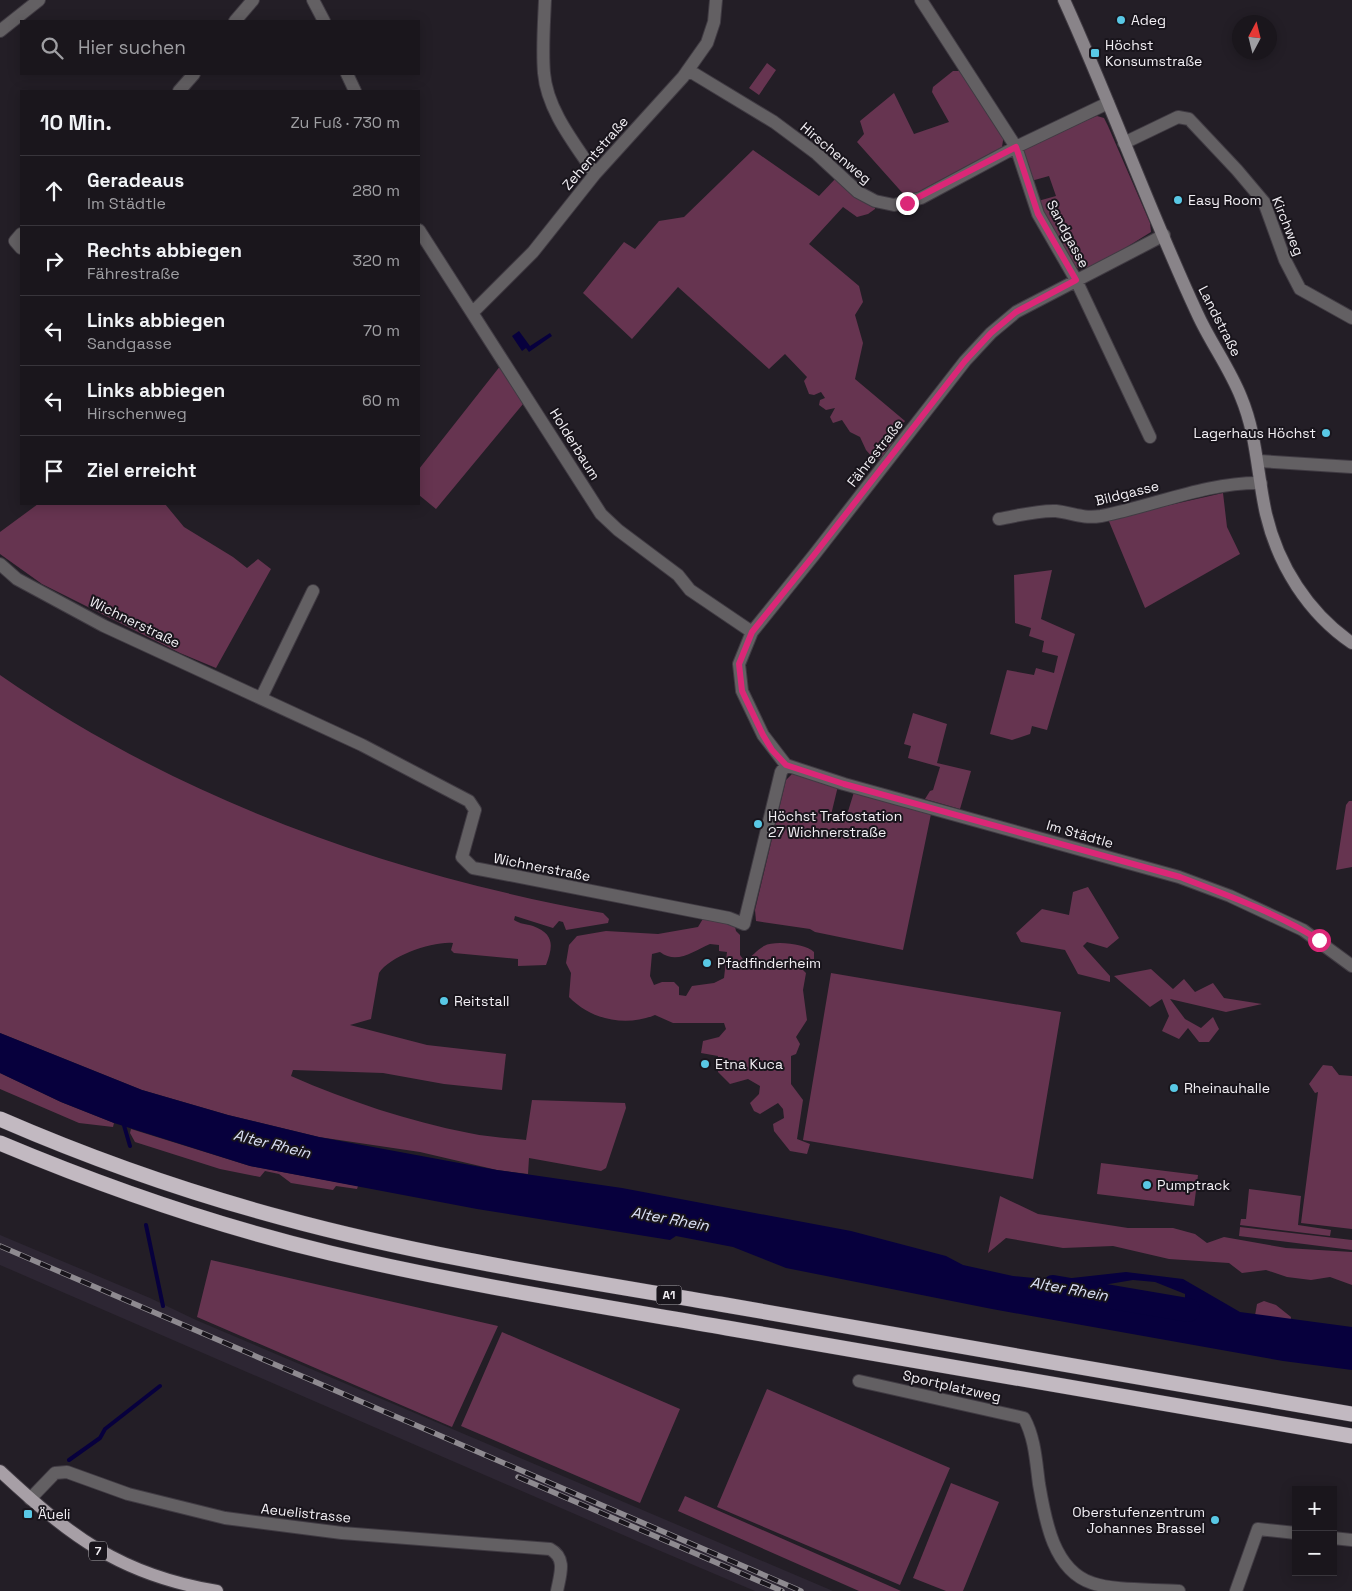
<!DOCTYPE html>
<html lang="de">
<head>
<meta charset="utf-8">
<style>
	:root { --surface:#1a161c; --page:#272329; --text:#f1f3f6; --muted:#9f9fa3; --line:#38353b }
	body { margin:0; font-family:"Space Grotesk",sans-serif; background:var(--page); color:var(--text) }
	.controls { position:absolute; right:15px; bottom:15px; display:grid; overflow:hidden; border-radius:0px; box-shadow:0 2px 12px #0003 }
	.controls button { width:45px; height:45px; display:grid; place-items:center; padding:0; border:0; border-bottom:1px solid var(--line); background:var(--surface); color:var(--text); font:25px sans-serif }
	.compass { position:absolute; left:1232px; top:15px; width:45px; height:45px; border-radius:50%; background:var(--surface); box-shadow:0 2px 12px #0003; rotate:7deg }
	.stop { position:absolute; width:15px; height:15px; margin:-11px; border:4px solid #db2777; border-radius:50%; background:#fff }
	.stop.end { background:#db2777; border-color:#fff; box-shadow:0 1px 5px #0008 }
	.list { margin:0; padding:0; list-style:none }
	h2 { display:flex; justify-content:space-between; align-items:center; height:65px; margin:0; padding:0 20px; font-size:21px }
	h2 small { font-size:16px; font-weight:400; color:var(--muted) }
	.list li { display:grid; grid-template-columns:32px 1fr auto; gap:15px; align-items:center; box-sizing:border-box; height:70px; padding:0 20px; border-top:1px solid var(--line) }
	.list b { display:block; font-size:19px; white-space:nowrap }
	.list p { margin:0; font-size:16px; white-space:nowrap; color:var(--muted) }
	.list em { font-size:16px; font-style:normal; color:var(--muted) }
	.icon { flex:none; width:28px; height:28px; fill:none; stroke:currentColor; stroke-width:2; stroke-linecap:round; stroke-linejoin:round }
	.map { position:relative; flex:none; width:1352px; height:1591px; overflow:hidden }
	.search { position:absolute; background:var(--surface); box-shadow:0 2px 12px #0003; left:20px; top:20px; width:400px; height:55px; display:flex; align-items:center; gap:12px; box-sizing:border-box; padding:0 18px; border-radius:0px; color:var(--muted); font-size:19px }
	.panel { position:absolute; background:var(--surface); box-shadow:0 2px 12px #0003; left:20px; top:90px; width:400px; height:415px; border-radius:0px }
	.map>svg:first-child { display:block }
</style>
</head>
<body>
<div class="map">
<svg width="1352" height="1591" viewBox="0 0 1352 1591">
	<rect width="100%" height="100%" fill="#231e26"/>
	<path fill="#2d2633" d="M 0,1235 L 150,1298 L 196,1320 L 833,1591 L 755,1591 L 644,1544 L 0,1265 Z"/>
	<path fill="#663450" fill-rule="evenodd" d="M 767,63 L 776,70 L 759,95 L 749,88 Z
		M 953,71 L 963,71 L 1004,134 L 1002,147 L 907,198 L 857,142 L 864,134 L 860,121 L 894,93 L 914,134 L 949,122 L 932,92 L 933,87 Z
		M 1097,116 L 1104,118 L 1108,126 L 1150,223 L 1151,232 L 1096,266 L 1083,270 L 1073,266 L 1038,201 L 1056,196 L 1049,176 L 1031,181 L 1021,158 L 1023,146 Z
		M 753,150 L 819,196 L 836,178 L 875,204 L 875,209 L 868,214 L 857,217 L 843,207 L 809,244 L 859,286 L 863,302 L 855,315 L 863,343 L 855,379 L 905,421 L 893,438 L 893,452 L 885,459 L 874,459 L 866,450 L 860,437 L 850,432 L 842,420 L 833,423 L 830,417 L 835,408 L 826,410 L 819,405 L 820,400 L 825,398 L 821,392 L 814,395 L 809,394 L 804,381 L 807,377 L 785,354 L 769,369 L 678,287 L 632,339 L 583,293 L 624,242 L 635,249 L 659,221 L 684,217 Z
		M 501,365 L 524,401 L 523,404 L 436,509 L 419,495 L 419,469 Z
		M 1223,493 L 1227,527 L 1240,554 L 1145,608 L 1108,519 Z
		M 38,504 L 165,504 L 184,527 L 233,557 L 247,568 L 258,559 L 271,569 L 216,668 L 180,653 L 42,584 L 0,554 L 0,532 Z
		M 1052,570 L 1041,619 L 1075,634 L 1047,730 L 1032,726 L 1030,734 L 1012,740 L 990,734 L 1007,670 L 1034,675 L 1036,668 L 1054,673 L 1058,656 L 1042,652 L 1044,641 L 1029,636 L 1031,628 L 1015,623 L 1014,575 Z
		M 0,675 C 178,799 391,875 603,913 L 609,919 L 608,923 L 566,930 L 563,922 L 559,921 L 553,928 L 515,916 L 514,920 C 520,924 526,924 533,926 C 555,934 553,947 546,965 L 518,966 L 518,959 L 454,953 L 451,950 L 453,943 C 433,941 390,956 379,973 L 371,1019 L 350,1025 L 427,1045 L 506,1054 L 502,1090 L 444,1084 L 383,1073 L 293,1070 L 291,1076 C 348,1101 408,1121 469,1133 C 488,1137 507,1138 526,1140 L 532,1100 L 625,1103 L 626,1108 L 606,1168 L 601,1171 L 529,1158 L 528,1174 L 497,1170 L 420,1152 L 319,1137 L 228,1115 L 142,1090 L 0,1033 Z
		M 913,713 L 947,724 L 937,763 L 971,771 L 960,809 L 925,799 L 930,791 L 933,790 L 940,767 L 908,758 L 911,746 L 904,744 Z
		M 792,774 L 838,786 L 831,815 L 846,818 L 854,792 L 931,814 L 903,950 L 815,932 L 810,929 L 756,921 L 755,910 L 786,780 Z
		M 1349,801 L 1352,801 L 1352,867 L 1336,870 L 1346,805 Z
		M 1088,887 L 1119,938 L 1107,948 L 1087,942 L 1083,946 L 1110,976 L 1110,982 L 1078,974 L 1065,950 L 1021,942 L 1016,933 L 1042,909 L 1069,915 L 1073,892 Z
		M 704,917 L 734,922 L 736,931 L 740,935 L 740,955 L 745,962 C 751,957 757,950 764,946 C 775,940 806,944 814,952 L 814,962 L 800,967 L 806,973 L 803,990 L 807,1020 L 796,1037 L 800,1044 L 796,1054 L 791,1056 L 791,1084 L 803,1100 L 797,1139 L 810,1144 L 807,1154 L 790,1151 L 774,1131 L 773,1124 L 784,1118 L 783,1109 L 778,1103 L 760,1114 L 754,1111 L 750,1103 L 759,1094 L 760,1086 L 748,1079 L 730,1084 L 718,1072 L 718,1056 L 701,1053 L 703,1041 L 719,1037 L 726,1029 L 724,1023 L 673,1023 L 655,1015 C 626,1027 591,1020 569,997 L 571,973 L 566,963 L 569,945 L 577,936 L 606,931 L 658,934 L 698,927 ZM 710,944 L 719,945 L 719,951 L 727,952 L 724,978 L 714,983 L 692,986 L 686,996 L 679,995 L 679,987 L 674,982 L 662,982 L 654,985 L 650,976 L 652,954 L 660,952 C 677,965 693,951 710,944 Z
		M 1151,969 L 1173,989 L 1184,979 L 1195,992 L 1213,983 L 1224,998 L 1262,1004 L 1226,1012 L 1170,999 L 1185,1019 L 1201,1028 L 1213,1017 L 1219,1029 L 1209,1042 L 1199,1042 L 1188,1028 L 1179,1039 L 1162,1031 L 1169,1016 L 1162,999 L 1150,1007 L 1114,976 Z
		M 831,973 L 1061,1012 L 1033,1179 L 803,1140 Z
		M 1323,1065 L 1332,1066 L 1339,1075 L 1352,1076 L 1352,1229 L 1301,1223 L 1318,1092 L 1315,1093 L 1309,1084 Z
		M 0,1073 L 61,1102 L 114,1123 L 113,1127 L 79,1123 L 0,1089 Z
		M 131,1129 L 250,1166 L 358,1186 L 357,1189 L 336,1186 L 333,1190 L 291,1183 L 279,1174 L 265,1171 L 260,1177 L 220,1169 L 135,1142 L 130,1133 Z
		M 1101,1163 L 1198,1175 L 1194,1206 L 1097,1194 Z
		M 1249,1189 L 1301,1196 L 1298,1225 L 1331,1230 L 1330,1236 L 1240,1225 L 1241,1219 L 1246,1219 Z
		M 1000,1196 L 1038,1214 L 1128,1228 L 1173,1228 L 1195,1234 L 1207,1243 L 1224,1237 L 1286,1248 L 1352,1252 L 1352,1285 L 1330,1277 L 1311,1280 L 1287,1277 L 1266,1270 L 1242,1273 L 1229,1263 L 1169,1259 L 1113,1246 L 1063,1248 L 1006,1238 L 988,1253 Z
		M 1240,1227 L 1352,1240 L 1352,1250 L 1239,1236 Z
		M 211,1260 L 498,1326 L 452,1427 L 197,1317 Z
		M 1264,1301 L 1276,1305 L 1291,1317 L 1289,1331 L 1253,1327 L 1257,1304 Z
		M 502,1332 L 680,1409 L 640,1503 L 461,1426 Z
		M 767,1389 L 950,1468 L 900,1585 L 717,1507 Z
		M 951,1483 L 999,1502 L 963,1591 L 946,1591 L 913,1578 Z
		M 685,1496 L 901,1591 L 859,1591 L 678,1511 Z"/>
	<path fill="#07003d" fill-rule="evenodd" d="M 519,331 L 530,346 L 550,333 L 552,336 L 529,352 L 526,348 L 522,351 L 512,336 Z
		M 0,1033 L 142,1090 L 228,1115 L 319,1137 L 497,1170 L 622,1188 L 851,1231 L 946,1256 L 963,1265 L 1013,1276 L 1054,1280 L 1126,1272 L 1183,1279 L 1240,1312 L 1352,1327 L 1352,1370 L 1283,1361 L 992,1309 L 786,1268 L 733,1247 L 676,1236 L 670,1240 L 477,1209 L 250,1166 L 114,1123 L 61,1102 L 0,1073 ZM 1133,1280 L 1155,1282 L 1185,1294 L 1185,1302 L 1141,1306 L 1134,1304 L 1127,1297 L 1085,1293 L 1085,1288 Z"/>
	<g fill="none" stroke-linecap="round" stroke-linejoin="round">
		<path stroke="#07003d" stroke-width="4" d="M 123,1122 L 130,1146
			M 146,1225 L 163,1306
			M 69,1460 L 100,1438 L 105,1429 L 160,1386"/>
		<path stroke="#07003d" stroke-width="24" d="M 1053,1287 L 1188,1310"/>
		<defs>
			<path id="minor" d="M 313,0 L 324,21
				M 545,0 C 544,24 542,49 544,73 C 547,110 575,144 595,174
				M 921,0 L 1016,147 L 1038,214 L 1076,280 L 1150,437
				M 235,21 L 253,0
				M 0,31 L 39,0
				M 688,70 L 774,122 L 817,154 L 858,192 L 875,201 L 894,205 L 921,198 L 1016,147 L 1108,103
				M 347,74 L 355,91
				M 179,91 L 194,74
				M 1124,143 L 1178,117 L 1189,119 L 1237,170 L 1264,202 L 1285,260 L 1300,289 L 1352,318
				M 419,230 L 601,514 L 618,530 L 678,575 L 690,590 L 752,632
				M 21,234 L 15,241 L 21,248
				M 1164,235 L 1016,312 L 991,333 L 965,361 L 814,555 L 752,632 L 739,664 L 742,691 L 763,735 L 786,765 L 844,784 L 1179,877 L 1230,896 L 1303,930 L 1352,966
				M 473,312 L 533,252 L 595,174 L 683,77 L 707,43 L 714,22 L 716,0
				M 1259,461 L 1352,467
				M 999,519 C 1017,516 1038,510 1056,511 C 1073,513 1082,519 1101,516 C 1154,506 1206,482 1261,483
				M 0,564 L 17,579 L 104,626 L 362,745 L 469,801 L 475,810 L 462,857 L 473,868 L 484,870 L 729,918 L 744,924 L 781,772 L 786,765
				M 261,698 L 313,591
				M 859,1381 L 1024,1418 C 1035,1438 1036,1462 1039,1484 C 1045,1519 1053,1570 1092,1583 C 1114,1591 1154,1589 1179,1591
				M 30,1499 L 55,1473 L 67,1472 L 128,1494 L 225,1518 L 342,1533 L 550,1549 C 567,1558 560,1575 557,1591
				M 1333,1538 L 1352,1540
				M 1236,1591 L 1258,1529 L 1296,1533"/>
			<path id="secondary" d="M 1064,0 C 1111,103 1149,210 1197,313 C 1210,342 1229,367 1241,397 C 1257,435 1257,474 1266,514 C 1278,565 1308,613 1352,643"/>
			<path id="primary" d="M 0,1471 C 70,1536 120,1575 217,1591"/>
			<path id="motorway" d="M 0,1119 C 92,1159 186,1192 283,1218 C 426,1257 574,1279 720,1304 C 931,1341 1141,1378 1352,1414
				M 0,1143 C 107,1188 217,1226 330,1253 C 461,1284 595,1305 727,1328 C 936,1364 1144,1400 1352,1436"/>
		</defs>
		<use href="#minor" stroke="#403b43" stroke-width="14"/>
		<use href="#secondary" stroke="#403b43" stroke-width="14"/>
		<use href="#primary" stroke="#403b43" stroke-width="14"/>
		<use href="#motorway" stroke="#403b43" stroke-width="16"/>
		<use href="#minor" stroke="#636063" stroke-width="12"/>
		<use href="#secondary" stroke="#898489" stroke-width="12"/>
		<use href="#primary" stroke="#a79fa6" stroke-width="12"/>
		<use href="#motorway" stroke="#c2b9c1" stroke-width="15"/>
		<defs>
			<path id="rail" d="M 0,1246 L 801,1591
				M 518,1477 L 782,1591"/>
		</defs>
		<use href="#rail" stroke="#8e8a90" stroke-width="5.5"/>
		<use href="#rail" stroke="#19151c" stroke-width="4" stroke-dasharray="11" stroke-linecap="butt"/>
	</g>
	<g fill="none" stroke-linecap="round" stroke-linejoin="round">
		<path stroke="#db2777" stroke-width="6" d="M 907,203 L 1016,147 L 1038,214 L 1076,280 L 1016,312 L 991,333 L 965,361 L 814,555 L 752,632 L 739,664 L 742,691 L 763,735 L 772,750 L 786,765 L 844,784 L 1180,877 C 1227,895 1277,913 1319,940"/>
	</g>
	<g fill="#59c8e5" stroke="#19151c" stroke-width="2">
		<circle cx="1121" cy="20" r="5"/>
		<rect x="1090" y="48" width="10" height="10" rx="2.5"/>
		<circle cx="1178" cy="200" r="5"/>
		<circle cx="1326" cy="433" r="5"/>
		<circle cx="758" cy="824" r="5"/>
		<circle cx="707" cy="963" r="5"/>
		<circle cx="444" cy="1001" r="5"/>
		<circle cx="705" cy="1064" r="5"/>
		<circle cx="1174" cy="1088" r="5"/>
		<circle cx="1147" cy="1185" r="5"/>
		<rect x="23" y="1509" width="10" height="10" rx="2.5"/>
		<circle cx="1215" cy="1520" r="5"/>
	</g>
	<g text-anchor="middle" stroke-width="4" stroke-linejoin="round" paint-order="stroke">
		<g fill="#19151c" stroke="#b1aeb3" stroke-width="1">
			<rect x="656.5" y="1285.5" width="25" height="19" rx="4"/>
			<rect x="89" y="1541.5" width="18" height="19" rx="4"/>
		</g>
		<g font-size="12" font-weight="bold" fill="#f2eff4">
			<text x="669" y="1299">A1</text>
			<text x="98" y="1555">7</text>
		</g>
		<g font-size="14" fill="#f2eff4" stroke="#19151c" text-anchor="start">
			<text x="1131" y="25">Adeg</text>
			<text x="1105" y="50">Höchst<tspan x="1105" dy="16">Konsumstraße</tspan></text>
			<text x="1188" y="205">Easy Room</text>
			<text x="1316" y="438" text-anchor="end">Lagerhaus Höchst</text>
			<text x="768" y="821">Höchst Trafostation<tspan x="768" dy="16">27 Wichnerstraße</tspan></text>
			<text x="717" y="968">Pfadfinderheim</text>
			<text x="454" y="1006">Reitstall</text>
			<text x="715" y="1069">Etna Kuca</text>
			<text x="1184" y="1093">Rheinauhalle</text>
			<text x="1157" y="1190">Pumptrack</text>
			<text x="1205" y="1517" text-anchor="end">Oberstufenzentrum<tspan x="1205" dy="16">Johannes Brassel</tspan></text>
			<text x="38" y="1519">Äueli</text>
		</g>
		<g font-size="14" fill="#f2eff4" stroke="#19151c">
			<text transform="translate(595 153) rotate(-49)" y="5">Zehentstraße</text>
			<text transform="translate(836 153) rotate(40)" y="5">Hirschenweg</text>
			<text transform="translate(1288 226) rotate(68)" y="5">Kirchweg</text>
			<text transform="translate(1068 234) rotate(62)" y="5">Sandgasse</text>
			<text transform="translate(1220 321) rotate(63)" y="5">Landstraße</text>
			<text transform="translate(575 444) rotate(58)" y="5">Holderbaum</text>
			<text transform="translate(875 453) rotate(-52)" y="5">Fährestraße</text>
			<text transform="translate(1127 493) rotate(-14)" y="5">Bildgasse</text>
			<text transform="translate(135 622) rotate(26)" y="5">Wichnerstraße</text>
			<text transform="translate(1080 834) rotate(16)" y="5">Im Städtle</text>
			<text transform="translate(542 867) rotate(11)" y="5">Wichnerstraße</text>
			<text transform="translate(952 1386) rotate(13)" y="5">Sportplatzweg</text>
			<text transform="translate(306 1513) rotate(6)" y="5">Aeuelistrasse</text>
		</g>
		<g font-size="15" font-style="italic" fill="#dbe1f5" stroke="#19151c">
			<text transform="translate(272 1144) rotate(14)" y="5">Alter Rhein</text>
			<text transform="translate(670 1219) rotate(10)" y="5">Alter Rhein</text>
			<text transform="translate(1069 1289) rotate(10)" y="5">Alter Rhein</text>
		</g>
	</g>
</svg>
<div class="controls">
<button>+</button>
<button>−</button>
</div>
<svg class="compass" viewBox="-18 -18 36 36"><path d="M0-13l5 13h-10z" fill="#e53935"/><path d="M0 13l5-13h-10z" fill="#9f9fa3"/></svg>
<div class="stop" style="left:1319px;top:940px"></div>
<div class="stop end" style="left:907px;top:203px"></div>
<div class="search"><svg class="icon" aria-label="search" viewBox="0 0 24 24"><circle cx="10" cy="10" r="6"/><path d="M15 15l6 6"/></svg>Hier suchen</div>
<section class="panel">
<h2>10 Min.<small>Zu Fuß · 730 m</small></h2>
<ul class="list">
<li><svg class="icon" aria-label="ahead" viewBox="0 0 24 24"><path d="M12 20V5M6 11l6-6 6 6"/></svg><div><b>Geradeaus</b><p>Im Städtle</p></div><em>280 m</em></li>
<li><svg class="icon" aria-label="right" viewBox="0 0 24 24"><path d="M7 20v-9h11M14 6l5 5-5 5"/></svg><div><b>Rechts abbiegen</b><p>Fährestraße</p></div><em>320 m</em></li>
<li><svg class="icon" aria-label="left" viewBox="0 0 24 24"><path d="M17 20v-9H6M10 6l-5 5 5 5"/></svg><div><b>Links abbiegen</b><p>Sandgasse</p></div><em>70 m</em></li>
<li><svg class="icon" aria-label="left" viewBox="0 0 24 24"><path d="M17 20v-9H6M10 6l-5 5 5 5"/></svg><div><b>Links abbiegen</b><p>Hirschenweg</p></div><em>60 m</em></li>
<li><svg class="icon" aria-label="arrive" viewBox="0 0 24 24"><path d="M6 21V4h12l-3 4 3 4H6"/></svg><div><b>Ziel erreicht</b></div></li>
</ul>
</section>
</div>
</body>
</html>
